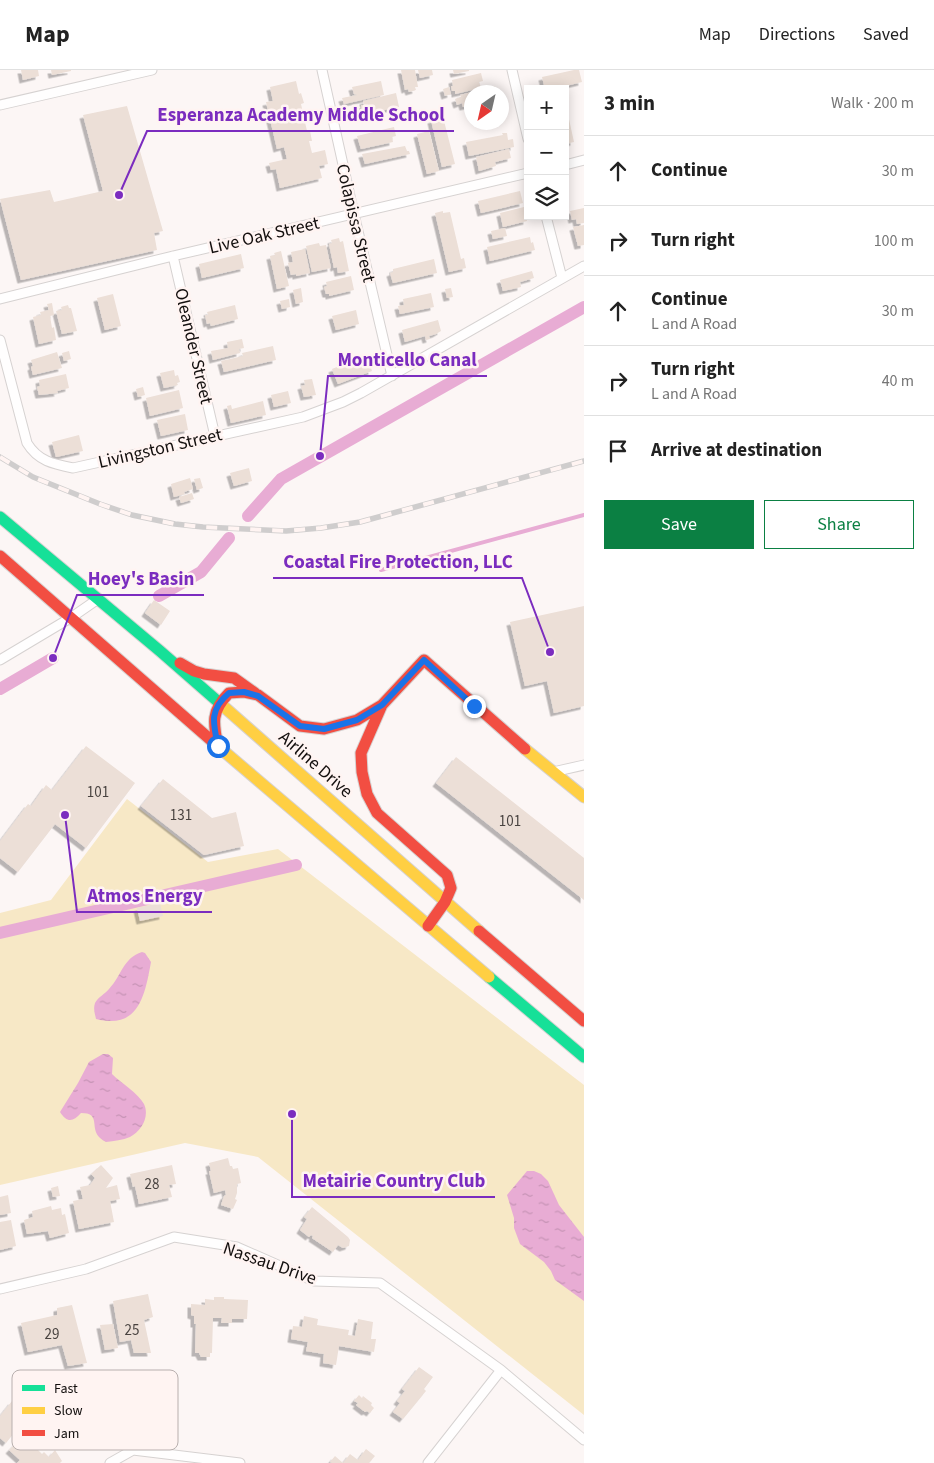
<!DOCTYPE html>
<html lang="en">
<head>
<meta charset="utf-8">
<style>
	:root { --surface:#fff; --page:#f2f2f2; --text:#222; --muted:#767676; --line:#e0e0e0; --accent:#0b8043 }
	body { margin:0; font-family:"Source Sans 3",sans-serif; background:var(--page); color:var(--text) }
	.controls { position:absolute; right:15px; top:15px; display:grid; overflow:hidden; border-radius:0px; box-shadow:0 2px 12px #0003 }
	.controls button { width:45px; height:45px; display:grid; place-items:center; padding:0; border:0; border-bottom:1px solid var(--line); background:var(--surface); color:var(--text); font:25px sans-serif }
	.compass { position:absolute; left:464px; top:15px; width:45px; height:45px; border-radius:50%; background:var(--surface); box-shadow:0 2px 12px #0003; rotate:214deg }
	.stop { position:absolute; width:15px; height:15px; margin:-11px; border:4px solid #1a73e8; border-radius:50%; background:#fff }
	.stop.end { background:#1a73e8; border-color:#fff; box-shadow:0 1px 5px #0008 }
	.list { margin:0; padding:0; list-style:none }
	h2 { display:flex; justify-content:space-between; align-items:center; height:65px; margin:0; padding:0 20px; font-size:21px }
	h2 small { font-size:16px; font-weight:400; color:var(--muted) }
	.list li { display:grid; grid-template-columns:32px 1fr auto; gap:15px; align-items:center; box-sizing:border-box; height:70px; padding:0 20px; border-top:1px solid var(--line) }
	.list b { display:block; font-size:19px; white-space:nowrap }
	.list p { margin:0; font-size:16px; white-space:nowrap; color:var(--muted) }
	.list em { font-size:16px; font-style:normal; color:var(--muted) }
	.actions { display:flex; gap:10px; padding:15px 20px }
	.actions a { flex:1; padding:11px 0; border:1px solid var(--accent); border-radius:0px; text-align:center; font-size:18px; color:var(--accent) }
	.actions .main { background:var(--accent); color:#fff }
	.icon { flex:none; width:28px; height:28px; fill:none; stroke:currentColor; stroke-width:2; stroke-linecap:round; stroke-linejoin:round }
	.map { position:relative; flex:none; width:584px; height:1393px; overflow:hidden }
	header { display:flex; align-items:center; gap:30px; box-sizing:border-box; height:70px; padding:0 25px; background:var(--surface); border-bottom:1px solid var(--line) }
	header strong { font-size:24px }
	nav { display:flex; gap:28px; margin-inline-start:auto; font-size:18px }
	main { display:flex }
	aside { flex:1; background:var(--surface) }
	.map>svg:first-child { display:block }
</style>
</head>
<body>
<header>
<strong>Map</strong>
<nav><a>Map</a><a>Directions</a><a>Saved</a></nav>
</header>
<main>
<div class="map">
<svg width="584" height="1393" viewBox="0 0 584 1393">
	<defs>
		<pattern id="water-ripples" width="26" height="14" patternUnits="userSpaceOnUse" patternTransform="scale(1.25)"><rect width="26" height="14" fill="#e8acd4"/><path d="M2 4q2-2 4 0t4 0M15 11q2-2 4 0t4 0" fill="none" stroke="#c693b5"/></pattern>
		<filter id="shadow"><feDropShadow dx="-3.5" dy="3.5" stdDeviation="0" flood-color="#0004"/></filter>
	</defs>
	<rect width="100%" height="100%" fill="#fcf6f5"/>
	<path fill="#f7e8c6" d="M 127,729 L 208,792 L 278,779 L 584,1015 L 584,1345 L 258,1087 L 185,1073 L 0,1115 L 0,843 L 51,830 Z"/>
	<path fill="url(#water-ripples)" d="M 142,882 L 145,883 L 151,892 C 145,925 139,960 96,949 C 95,944 93,939 95,933 C 98,927 105,924 109,919 C 122,905 123,888 142,882 Z
		M 103,984 L 108,984 L 113,988 L 112,1004 C 121,1013 138,1023 144,1034 C 150,1047 141,1061 130,1067 C 123,1070 114,1071 106,1072 C 104,1071 101,1069 99,1067 C 90,1057 101,1043 81,1043 C 73,1052 67,1053 60,1042 L 78,1013 L 89,992 Z
		M 527,1101 L 534,1101 L 541,1104 L 548,1111 L 559,1135 L 584,1167 L 584,1231 L 555,1210 L 551,1201 L 544,1192 L 520,1174 L 514,1158 L 514,1148 L 507,1125 Z"/>
	<g fill="none" stroke-linecap="round" stroke-linejoin="round">
		<path stroke="#e8acd4" stroke-width="4" d="M 381,500 L 584,445"/>
		<path stroke="#e8acd4" stroke-width="12" d="M 248,446 L 281,409 L 584,237
			M 159,526 L 201,502 L 229,468
			M 0,619 L 53,588
			M 0,863 L 296,795"/>
	</g>
	<path fill="#ecdfd7" filter="url(#shadow)" d="M 21,0 L 38,0 L 39,6 L 23,10 Z
		M 51,0 L 71,0 L 71,1 L 52,5 Z
		M 401,0 L 415,0 L 418,17 L 415,17 L 416,20 L 409,22 L 408,19 L 405,20 Z
		M 418,0 L 432,0 L 433,5 L 420,8 Z
		M 453,0 L 469,0 L 469,1 L 454,4 Z
		M 574,0 L 579,0 L 582,12 L 553,19 L 545,19 L 542,7 Z
		M 481,3 L 483,11 L 479,12 L 481,18 L 455,24 L 455,21 L 452,21 L 451,16 L 453,16 L 452,10 Z
		M 296,11 L 299,24 L 301,23 L 304,33 L 301,34 L 307,61 L 310,61 L 312,71 L 309,71 L 312,83 L 325,80 L 328,94 L 319,96 L 322,108 L 280,118 L 276,99 L 271,100 L 269,93 L 287,89 L 284,77 L 277,79 L 266,32 L 273,31 L 270,17 Z
		M 381,11 L 384,25 L 344,34 L 342,28 L 357,25 L 354,24 L 352,17 Z
		M 495,16 L 497,22 L 473,22 Z
		M 449,17 L 451,24 L 445,26 L 443,19 Z
		M 472,22 L 472,35 L 463,37 L 462,33 L 457,35 L 455,29 L 461,27 L 460,25 Z
		M 396,23 L 399,37 L 366,44 L 365,41 L 362,42 L 361,35 L 364,35 L 363,31 Z
		M 127,36 L 163,161 L 154,163 L 157,180 L 21,210 L 0,129 L 50,120 L 54,132 L 103,121 L 83,45 Z
		M 567,40 L 574,72 L 565,74 L 565,41 Z
		M 443,47 L 455,94 L 442,97 L 431,50 Z
		M 394,57 L 396,66 L 392,67 L 393,72 L 361,79 L 357,66 Z
		M 429,61 L 439,101 L 427,104 L 417,64 Z
		M 502,63 L 507,63 L 508,70 L 513,69 L 514,77 L 469,86 L 466,72 L 503,65 Z
		M 405,76 L 407,81 L 409,81 L 410,84 L 365,94 L 362,84 Z
		M 509,79 L 511,88 L 495,92 L 496,96 L 479,101 L 476,87 Z
		M 520,121 L 523,133 L 481,143 L 478,131 Z
		M 524,137 L 527,151 L 503,157 L 500,143 Z
		M 584,138 L 584,153 L 577,154 L 576,149 L 572,150 L 570,141 Z
		M 443,141 L 443,143 L 450,142 L 461,189 L 464,188 L 466,198 L 449,202 L 435,143 Z
		M 584,155 L 584,175 L 578,176 L 573,157 Z
		M 505,158 L 507,166 L 493,169 L 491,161 Z
		M 530,167 L 531,173 L 533,172 L 535,180 L 490,191 L 487,177 Z
		M 339,168 L 340,172 L 343,171 L 349,201 L 338,203 L 337,197 L 334,198 L 329,174 L 332,173 L 331,170 Z
		M 319,173 L 320,176 L 326,175 L 331,198 L 312,202 L 306,176 Z
		M 305,179 L 310,203 L 296,206 L 296,204 L 291,205 L 288,193 L 293,192 L 291,182 Z
		M 281,181 L 289,216 L 277,219 L 270,186 L 275,185 L 274,183 Z
		M 241,184 L 244,198 L 202,208 L 199,194 Z
		M 434,189 L 437,203 L 393,213 L 390,203 L 393,202 L 393,199 Z
		M 532,201 L 534,208 L 520,212 L 521,217 L 503,221 L 500,210 Z
		M 351,206 L 354,220 L 329,226 L 329,224 L 326,224 L 324,217 L 327,216 L 326,212 Z
		M 301,218 L 303,232 L 296,234 L 293,220 Z
		M 451,218 L 453,227 L 447,228 L 445,219 Z
		M 431,223 L 434,237 L 400,244 L 398,236 L 404,235 L 403,229 Z
		M 113,224 L 121,256 L 105,260 L 97,228 Z
		M 289,229 L 290,237 L 282,239 L 280,231 Z
		M 52,233 L 54,245 L 50,246 L 52,258 L 54,257 L 56,270 L 39,274 L 33,247 L 41,245 L 40,242 L 49,240 L 47,234 Z
		M 68,235 L 69,238 L 71,238 L 77,261 L 62,264 L 56,241 L 62,240 L 61,237 Z
		M 235,235 L 238,249 L 211,256 L 210,253 L 207,254 L 205,245 L 208,245 L 207,242 Z
		M 356,240 L 359,254 L 336,260 L 332,246 Z
		M 438,250 L 441,261 L 436,264 L 429,266 L 430,269 L 426,270 L 425,266 L 405,272 L 402,260 Z
		M 242,269 L 244,278 L 239,279 L 240,283 L 213,290 L 211,281 L 228,278 L 227,272 Z
		M 273,276 L 276,290 L 224,302 L 221,291 L 243,286 L 242,283 Z
		M 69,281 L 71,289 L 64,291 L 62,283 Z
		M 57,282 L 62,298 L 33,305 L 31,297 L 33,296 L 31,290 Z
		M 368,288 L 372,301 L 338,314 L 332,299 L 354,290 L 355,293 Z
		M 174,300 L 175,306 L 178,305 L 180,312 L 177,313 L 178,315 L 164,318 L 160,303 Z
		M 66,304 L 69,318 L 57,321 L 58,323 L 39,325 L 37,317 L 40,316 L 39,310 Z
		M 312,309 L 316,325 L 304,327 L 301,316 L 305,315 L 304,310 Z
		M 143,317 L 145,325 L 138,327 L 136,319 Z
		M 179,320 L 183,338 L 150,346 L 146,328 Z
		M 288,321 L 291,333 L 274,337 L 271,325 Z
		M 263,331 L 266,345 L 231,353 L 227,336 L 231,335 L 232,339 Z
		M 185,344 L 188,360 L 161,366 L 157,350 Z
		M 79,365 L 83,381 L 56,387 L 52,372 Z
		M 249,398 L 252,411 L 234,416 L 230,403 Z
		M 190,408 L 193,419 L 184,422 L 185,424 L 174,427 L 171,414 Z
		M 200,408 L 203,418 L 197,420 L 194,409 Z
		M 192,423 L 194,429 L 181,433 L 179,427 Z
		M 154,530 L 170,541 L 161,555 L 145,543 Z
		M 584,536 L 584,636 L 554,643 L 547,611 L 525,616 L 510,552 Z
		M 86,676 L 135,713 L 86,778 L 55,754 L 18,802 L 0,788 L 0,771 L 28,734 L 31,736 L 46,715 L 52,720 Z
		M 456,687 L 584,788 L 584,830 L 436,713 Z
		M 163,709 L 212,748 L 236,742 L 244,776 L 204,785 L 141,736 Z
		M 160,833 L 163,846 L 140,851 L 137,838 Z
		M 228,1088 L 230,1096 L 232,1096 L 233,1099 L 238,1098 L 241,1113 L 237,1114 L 237,1123 L 235,1129 L 237,1130 L 233,1139 L 221,1135 L 224,1126 L 226,1125 L 225,1120 L 214,1123 L 209,1101 L 211,1101 L 209,1093 Z
		M 101,1095 L 113,1108 L 106,1118 L 117,1115 L 120,1129 L 110,1131 L 114,1152 L 79,1159 L 73,1131 L 83,1129 L 80,1117 L 90,1115 L 95,1108 L 91,1104 Z
		M 172,1095 L 176,1114 L 169,1115 L 172,1127 L 139,1134 L 135,1116 L 133,1117 L 130,1104 Z
		M 58,1116 L 60,1126 L 53,1127 L 51,1118 Z
		M 8,1125 L 11,1143 L 0,1145 L 0,1127 Z
		M 51,1136 L 52,1140 L 61,1138 L 62,1145 L 65,1144 L 69,1163 L 50,1168 L 48,1161 L 27,1164 L 24,1150 L 33,1147 L 32,1141 Z
		M 312,1137 L 348,1167 L 350,1170 L 349,1176 L 343,1178 L 338,1175 L 333,1182 L 312,1168 L 313,1166 L 311,1165 L 309,1167 L 300,1160 L 307,1149 L 304,1147 Z
		M 11,1150 L 16,1176 L 0,1180 L 0,1152 Z
		M 148,1224 L 153,1247 L 144,1250 L 151,1283 L 134,1283 L 131,1270 L 120,1272 L 113,1231 Z
		M 214,1227 L 224,1227 L 224,1229 L 248,1230 L 247,1249 L 232,1249 L 232,1253 L 221,1253 L 222,1248 L 213,1248 L 212,1283 L 210,1283 L 210,1287 L 201,1287 L 199,1283 L 195,1283 L 196,1254 L 194,1254 L 194,1246 L 191,1245 L 191,1234 L 205,1235 L 205,1229 L 214,1230 Z
		M 72,1235 L 87,1293 L 68,1296 L 62,1275 L 28,1282 L 21,1253 L 57,1245 L 57,1238 Z
		M 304,1246 L 318,1249 L 317,1255 L 349,1260 L 348,1265 L 355,1266 L 358,1249 L 373,1252 L 371,1269 L 376,1269 L 374,1282 L 339,1276 L 336,1295 L 323,1293 L 324,1284 L 306,1281 L 308,1272 L 291,1269 L 293,1256 L 302,1257 Z
		M 113,1254 L 118,1278 L 105,1280 L 100,1255 Z
		M 419,1297 L 433,1307 L 424,1319 L 426,1321 L 403,1349 L 393,1342 L 400,1333 L 397,1331 L 405,1321 L 402,1319 Z
		M 359,1325 L 362,1328 L 363,1326 L 372,1333 L 371,1335 L 374,1338 L 370,1343 L 367,1341 L 365,1342 L 356,1335 L 358,1333 L 354,1331 Z
		M 12,1331 L 29,1344 L 6,1373 L 0,1368 L 0,1346 Z
		M 19,1370 L 28,1380 L 34,1374 L 39,1378 L 38,1380 L 42,1384 L 44,1382 L 49,1387 L 55,1380 L 62,1391 L 60,1393 L 17,1393 L 20,1390 L 9,1380 Z
		M 366,1379 L 375,1386 L 369,1393 L 332,1393 L 330,1392 L 335,1386 L 343,1393 L 350,1384 L 358,1390 Z"/>
	<g fill="none" stroke-linecap="round" stroke-linejoin="round">
		<defs>
			<path id="street" d="M 322,0 L 354,144 L 392,306
				M 512,0 L 528,69
				M 0,35 L 152,0
				M 565,95 L 584,90
				M 546,146 L 562,208
				M 173,186 L 215,366
				M 0,229 L 173,186 L 528,103
				M 0,270 L 27,373 C 38,391 53,394 73,398 L 303,347 L 343,332 L 361,323 L 584,196
				M 0,590 L 72,547 L 98,529
				M 553,702 L 584,695
				M 0,1219 L 86,1199 L 174,1167 L 237,1177 L 314,1211 L 380,1213 L 501,1300 L 584,1370
				M 110,1393 L 133,1380 L 240,1393
				M 428,1393 L 501,1300"/>
			<path id="fast" d="M 0,447 L 160,581 L 223,636
				M 489,907 L 584,987"/>
			<path id="slow" d="M 223,636 L 479,861
				M 220,678 L 489,907
				M 525,679 L 584,727"/>
			<path id="jam" d="M 0,486 L 220,678
				M 180,593 L 194,601 L 204,604 L 234,608 L 255,623
				M 382,635 L 361,683 L 362,702 L 367,724 L 377,743 L 447,805 L 451,818 L 445,832 L 428,856
				M 218,676 C 213,653 211,641 229,623 L 244,622 L 258,625 L 300,656 L 324,659 L 357,650 L 382,635 L 424,590 L 525,679
				M 479,861 L 584,951"/>
		</defs>
		<use href="#street" stroke="#d6d2d1" stroke-width="11"/>
		<use href="#fast" stroke="#d6d2d1" stroke-width="13"/>
		<use href="#slow" stroke="#d6d2d1" stroke-width="13"/>
		<use href="#jam" stroke="#d6d2d1" stroke-width="13"/>
		<use href="#street" stroke="#fffefe" stroke-width="9"/>
		<use href="#fast" stroke="#16e098" stroke-width="11"/>
		<use href="#slow" stroke="#ffcf43" stroke-width="11"/>
		<use href="#jam" stroke="#f24e42" stroke-width="11"/>
		<defs>
			<path id="rail" d="M 0,387 L 33,407 L 100,434 L 132,445 L 175,454 L 203,457 L 286,461 L 321,458 L 360,452 L 584,391"/>
		</defs>
		<use href="#rail" stroke="#cfcdcd" stroke-width="5.5"/>
		<use href="#rail" stroke="#fff4f2" stroke-width="4" stroke-dasharray="11" stroke-linecap="butt"/>
	</g>
	<g fill="none" stroke-linecap="round" stroke-linejoin="round">
		<path stroke="#1a73e8" stroke-width="6" d="M 218,676 C 213,653 209,640 229,623 L 244,622 L 258,626 L 300,656 L 324,659 L 357,650 L 382,635 L 424,590 L 474,636"/>
	</g>
	<g text-anchor="middle" stroke-width="5" stroke-linejoin="round" paint-order="stroke">
		<g font-size="15" fill="#494340">
			<text x="98" y="727">101</text>
			<text x="181" y="750">131</text>
			<text x="510" y="756">101</text>
			<text x="152" y="1119">28</text>
			<text x="132" y="1265">25</text>
			<text x="52" y="1269">29</text>
		</g>
		<g font-size="18" fill="#130f0e" stroke="#fff4f2">
			<text transform="translate(356 153) rotate(77)" y="6">Colapissa Street</text>
			<text transform="translate(264 165) rotate(-13)" y="6">Live Oak Street</text>
			<text transform="translate(194 276) rotate(77)" y="6">Oleander Street</text>
			<text transform="translate(160 378) rotate(-13)" y="6">Livingston Street</text>
			<text transform="translate(316 694) rotate(41)" y="6">Airline Drive</text>
			<text transform="translate(270 1193) rotate(19)" y="6">Nassau Drive</text>
		</g>
	</g>
	<rect x="12" y="1300" width="166" height="80" rx="8" fill="#fff4f2" stroke="#b8afae" stroke-width="1"/>
	<rect x="22" y="1315" width="23" height="6" fill="#16e098"/>
	<rect x="22" y="1337" width="23" height="7" fill="#ffcf43"/>
	<rect x="22" y="1360" width="23" height="6" fill="#f24e42"/>
	<g font-size="14" fill="#130f0e">
		<text x="54" y="1323">Fast</text>
		<text x="54" y="1345">Slow</text>
		<text x="54" y="1368">Jam</text>
	</g>
	<path fill="none" stroke="#7b2cbf" stroke-width="2" d="M119 125L147 61H454M320 386L328 306H487M550 582L522 508H273M53 588L77 525H204M65 745L77 842H212M292 1044L292 1127H495"/>
	<g fill="#7b2cbf" stroke="#fff4f2" stroke-width="2">
		<circle cx="119" cy="125" r="5"/>
		<circle cx="320" cy="386" r="5"/>
		<circle cx="550" cy="582" r="5"/>
		<circle cx="53" cy="588" r="5"/>
		<circle cx="65" cy="745" r="5"/>
		<circle cx="292" cy="1044" r="5"/>
	</g>
	<g font-size="19" text-anchor="middle" font-weight="bold" fill="#7b2cbf" stroke="#fff4f2" stroke-width="5" stroke-linejoin="round" paint-order="stroke">
		<text x="301" y="51">Esperanza Academy Middle School</text>
		<text x="407" y="296">Monticello Canal</text>
		<text x="398" y="498">Coastal Fire Protection, LLC</text>
		<text x="141" y="515">Hoey's Basin</text>
		<text x="145" y="832">Atmos Energy</text>
		<text x="394" y="1117">Metairie Country Club</text>
	</g>
</svg>
<div class="controls">
<button>+</button>
<button>−</button>
<button><svg class="icon" aria-label="layers" viewBox="0 0 24 24"><path d="M12 4l9 5-9 5-9-5zM3 14l9 5 9-5"/></svg></button>
</div>
<svg class="compass" viewBox="-18 -18 36 36"><path d="M0-13l5 13h-10z" fill="#e53935"/><path d="M0 13l5-13h-10z" fill="#767676"/></svg>
<div class="stop" style="left:218px;top:676px"></div>
<div class="stop end" style="left:474px;top:636px"></div>
</div>
<aside>
<h2>3 min<small>Walk · 200 m</small></h2>
<ul class="list">
<li><svg class="icon" aria-label="ahead" viewBox="0 0 24 24"><path d="M12 20V5M6 11l6-6 6 6"/></svg><div><b>Continue</b></div><em>30 m</em></li>
<li><svg class="icon" aria-label="right" viewBox="0 0 24 24"><path d="M7 20v-9h11M14 6l5 5-5 5"/></svg><div><b>Turn right</b></div><em>100 m</em></li>
<li><svg class="icon" aria-label="ahead" viewBox="0 0 24 24"><path d="M12 20V5M6 11l6-6 6 6"/></svg><div><b>Continue</b><p>L and A Road</p></div><em>30 m</em></li>
<li><svg class="icon" aria-label="right" viewBox="0 0 24 24"><path d="M7 20v-9h11M14 6l5 5-5 5"/></svg><div><b>Turn right</b><p>L and A Road</p></div><em>40 m</em></li>
<li><svg class="icon" aria-label="arrive" viewBox="0 0 24 24"><path d="M6 21V4h12l-3 4 3 4H6"/></svg><div><b>Arrive at destination</b></div></li>
</ul>
<div class="actions"><a class="main">Save</a><a>Share</a></div>
</aside>
</main>
</body>
</html>
